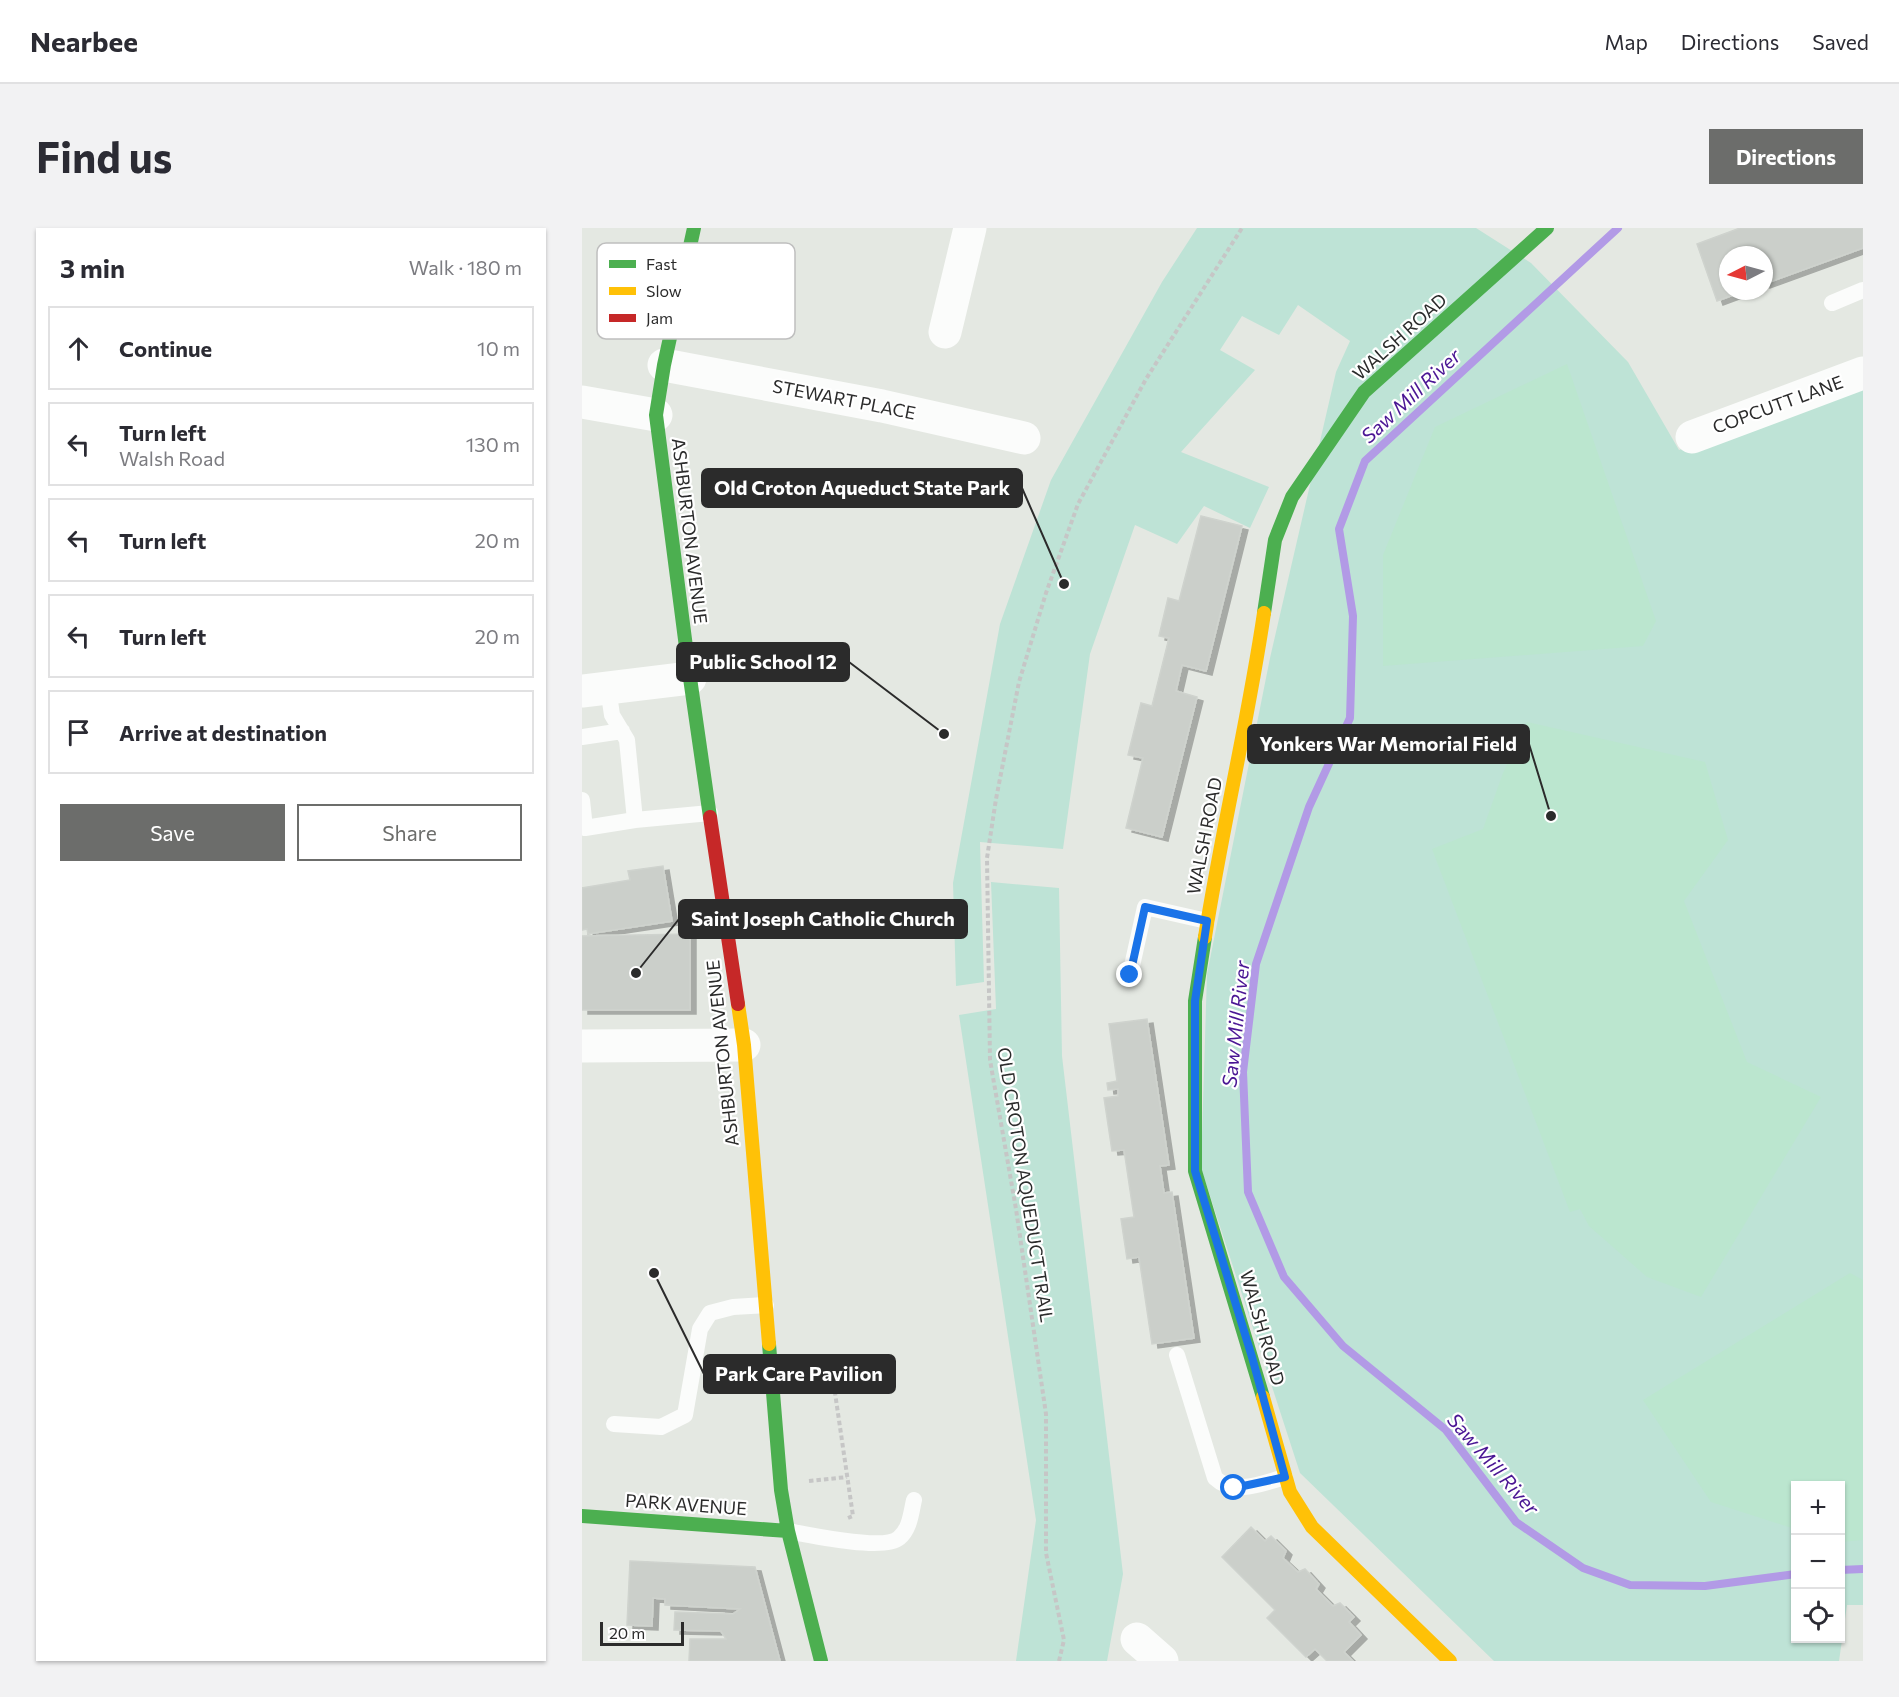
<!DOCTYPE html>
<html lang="en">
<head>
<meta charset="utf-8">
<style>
	:root { --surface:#fff; --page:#f2f2f3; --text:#2b2b33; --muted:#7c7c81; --line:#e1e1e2; --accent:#6c6d6b }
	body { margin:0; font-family:Commissioner,sans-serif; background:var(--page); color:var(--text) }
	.controls { position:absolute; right:18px; bottom:18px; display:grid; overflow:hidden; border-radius:0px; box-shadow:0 2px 4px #0004 }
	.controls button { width:54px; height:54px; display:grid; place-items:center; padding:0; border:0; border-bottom:2px solid var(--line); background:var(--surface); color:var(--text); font:30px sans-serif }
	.compass { position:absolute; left:1137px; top:18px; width:54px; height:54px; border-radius:50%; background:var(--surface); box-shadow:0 2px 4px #0004; rotate:264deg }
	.scale { position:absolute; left:18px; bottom:15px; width:84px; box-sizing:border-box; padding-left:6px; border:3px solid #2b2b2b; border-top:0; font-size:16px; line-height:21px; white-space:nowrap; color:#2b2b2b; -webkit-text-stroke:4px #fff; paint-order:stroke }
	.stop { position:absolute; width:18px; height:18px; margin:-14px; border:4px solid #1a73e8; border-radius:50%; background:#fff }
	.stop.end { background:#1a73e8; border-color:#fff; box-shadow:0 2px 6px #0008 }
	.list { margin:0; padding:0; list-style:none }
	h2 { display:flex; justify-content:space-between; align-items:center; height:78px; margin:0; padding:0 24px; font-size:26px }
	h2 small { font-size:20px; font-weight:400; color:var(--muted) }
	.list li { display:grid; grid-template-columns:39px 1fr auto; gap:18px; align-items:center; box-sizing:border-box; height:84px; margin:0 12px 12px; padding:0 12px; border:2px solid var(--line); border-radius:0px }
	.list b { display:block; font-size:22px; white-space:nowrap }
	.list p { margin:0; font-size:20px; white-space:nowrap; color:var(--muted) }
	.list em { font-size:20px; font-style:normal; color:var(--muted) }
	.actions { display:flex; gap:12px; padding:18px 24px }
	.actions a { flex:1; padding:14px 0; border:2px solid var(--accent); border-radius:0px; text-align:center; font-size:21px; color:var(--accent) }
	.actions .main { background:var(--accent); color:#fff }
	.icon { flex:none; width:33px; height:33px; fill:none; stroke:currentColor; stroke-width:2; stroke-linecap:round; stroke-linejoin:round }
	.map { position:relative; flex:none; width:1281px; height:1433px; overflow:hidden; border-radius:0px }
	header { display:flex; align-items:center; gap:36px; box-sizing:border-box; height:84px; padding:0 30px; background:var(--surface); border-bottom:2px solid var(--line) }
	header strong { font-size:28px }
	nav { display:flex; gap:33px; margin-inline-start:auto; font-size:21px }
	.intro { display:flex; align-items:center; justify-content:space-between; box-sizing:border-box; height:144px; padding:0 36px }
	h1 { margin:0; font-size:42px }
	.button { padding:15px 27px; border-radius:0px; background:var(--accent); color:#fff; font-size:21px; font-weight:700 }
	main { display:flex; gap:36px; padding:0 36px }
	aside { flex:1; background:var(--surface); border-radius:0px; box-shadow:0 2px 4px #0004 }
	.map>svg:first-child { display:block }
</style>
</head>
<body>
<header>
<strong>Nearbee</strong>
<nav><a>Map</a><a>Directions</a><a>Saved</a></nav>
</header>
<div class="intro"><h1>Find us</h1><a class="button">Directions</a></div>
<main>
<aside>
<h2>3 min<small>Walk · 180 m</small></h2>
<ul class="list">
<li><svg class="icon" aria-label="ahead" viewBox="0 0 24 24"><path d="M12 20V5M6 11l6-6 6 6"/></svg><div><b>Continue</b></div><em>10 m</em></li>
<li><svg class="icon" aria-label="left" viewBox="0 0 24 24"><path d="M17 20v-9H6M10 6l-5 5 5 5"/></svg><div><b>Turn left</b><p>Walsh Road</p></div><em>130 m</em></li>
<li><svg class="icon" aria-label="left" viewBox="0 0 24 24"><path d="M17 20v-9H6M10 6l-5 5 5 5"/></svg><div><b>Turn left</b></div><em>20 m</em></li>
<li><svg class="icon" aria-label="left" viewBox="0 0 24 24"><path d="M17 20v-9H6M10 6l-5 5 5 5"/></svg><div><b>Turn left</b></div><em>20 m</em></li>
<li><svg class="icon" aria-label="arrive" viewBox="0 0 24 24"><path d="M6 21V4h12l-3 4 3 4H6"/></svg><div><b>Arrive at destination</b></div></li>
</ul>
<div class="actions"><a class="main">Save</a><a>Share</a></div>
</aside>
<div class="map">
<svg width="1281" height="1433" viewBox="0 0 1281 1433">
	<defs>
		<filter id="shadow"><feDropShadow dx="6" dy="4" stdDeviation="0" flood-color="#0004"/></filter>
	</defs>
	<rect width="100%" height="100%" fill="#e4e8e2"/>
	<path fill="#bee3d6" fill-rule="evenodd" d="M 615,0 L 894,0 L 949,35 L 1046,134 L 1097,222 L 1281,161 L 1281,1377 L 1265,1377 L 1257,1433 L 912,1433 L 718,1245 L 619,940 L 625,746 L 688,430 L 754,144 L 768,113 L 716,77 L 697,107 L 660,88 L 638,122 L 673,142 L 599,224 L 687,259 L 668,300 L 622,278 L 595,316 L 553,297 L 508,426 L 481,621 L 398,614 L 402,754 L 374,758 L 371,655 L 418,396 L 469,252 L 580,54 ZM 1214,1258 L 1258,1258 L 1258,1410 L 1214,1410 Z
		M 409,654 L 477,660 L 480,828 L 541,1346 L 525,1433 L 434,1433 L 454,1292 L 377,787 L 414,781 Z"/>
	<path fill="#bbe6cf" d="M 985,136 L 1074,393 L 1061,418 L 801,438 L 801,327 L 853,199 Z
		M 945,494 L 1123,534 L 1146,612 L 1102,673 L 1165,834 L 1239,869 L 1119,1069 L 1065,1049 L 1007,998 L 998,981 L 988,984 L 850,621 L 901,601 L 921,545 Z
		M 1268,1045 L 1281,1052 L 1281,1312 L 1259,1314 L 1258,1258 L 1214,1258 L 1213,1301 L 1129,1274 L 1061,1172 Z"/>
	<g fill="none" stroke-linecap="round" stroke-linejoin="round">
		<path stroke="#b29ae6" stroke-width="8" d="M 1036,0 L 783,233 L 757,301 L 771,388 L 768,490 L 727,579 L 674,736 L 661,844 L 666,964 L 702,1049 L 761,1118 L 864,1202 L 934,1294 L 1001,1340 L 1048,1357 L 1123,1358 L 1214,1346
			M 1258,1342 L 1281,1341"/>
	</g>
	<path fill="#cbcfca" stroke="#cfd3ce" stroke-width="1.5" filter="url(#shadow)" d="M 1158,0 L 1281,0 L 1281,20 L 1182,56 L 1182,27 L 1146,27 L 1146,63 L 1162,63 L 1135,73 L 1115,16 Z
		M 619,288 L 660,298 L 624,443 L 600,437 L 594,463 L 615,469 L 580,609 L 544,600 L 561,530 L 546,527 L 559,475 L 570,478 L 587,410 L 577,408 L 586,370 L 597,373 Z
		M 81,638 L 90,693 L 6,706 L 5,701 L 0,702 L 0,660 L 48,652 L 46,643 Z
		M 108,706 L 108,782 L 0,782 L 0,708 Z
		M 565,791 L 587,937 L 578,938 L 582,965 L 590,964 L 612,1110 L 570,1116 L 557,1029 L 545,1031 L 539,991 L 552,989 L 542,922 L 530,923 L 522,870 L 536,868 L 536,861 L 526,862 L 525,855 L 535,853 L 527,796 Z
		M 669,1299 L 683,1313 L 689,1308 L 704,1323 L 701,1330 L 716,1344 L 723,1341 L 737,1356 L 734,1361 L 751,1378 L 758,1375 L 772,1389 L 767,1394 L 779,1407 L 762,1424 L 771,1433 L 745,1433 L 733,1421 L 724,1429 L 685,1390 L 693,1382 L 640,1329 Z
		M 48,1333 L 173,1339 L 198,1433 L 107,1433 L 108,1411 L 144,1411 L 139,1403 L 92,1402 L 93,1384 L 151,1386 L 158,1381 L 83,1377 L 83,1371 L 71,1370 L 70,1398 L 45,1397 Z"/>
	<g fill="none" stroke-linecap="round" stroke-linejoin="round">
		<path stroke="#c6c6c6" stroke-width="4" stroke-dasharray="4.5 3" stroke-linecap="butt" d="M 220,1163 L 252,1158 L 271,1288 L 266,1290
			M 227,1253 L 265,1249
			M 477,1433 L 482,1412 L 464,1325 L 464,1186 L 434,981 L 408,832 L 405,630 L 414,571 L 437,454 L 464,365 L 496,276 L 564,151 L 660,0"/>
		<path stroke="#fbfcfb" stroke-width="16" d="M 1250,75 L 1281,62
			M 26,460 L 30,487 L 45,512 L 53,592 L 128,585
			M 0,509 L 40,503
			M 0,572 L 3,600 L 53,592
			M 548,747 L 563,679 L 625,693
			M 595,1127 L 633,1250 C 652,1268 681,1255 703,1249
			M 32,1196 L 79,1199 L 103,1187 L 118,1101 L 128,1085 L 151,1079 L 184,1077
			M 206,1303 C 227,1307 302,1323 317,1310 C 328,1301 329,1285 332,1272"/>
		<path stroke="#fbfcfb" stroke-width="33" d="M 363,104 L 388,0
			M 82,137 L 300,178 L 442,210
			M 0,174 L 74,187
			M 1110,209 L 1281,145
			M 0,463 L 108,450
			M 0,818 L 162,817
			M 555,1411 L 580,1433"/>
		<path stroke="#4caf50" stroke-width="14" d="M 112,0 L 82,137 L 74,187 L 108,450 L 128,589
			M 682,385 L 693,312 L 710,269 L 782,164 L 965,0
			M 623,709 L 613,773 L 613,943 L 681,1169
			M 187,1116 L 199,1262 L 206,1303 L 239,1433
			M 0,1288 L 206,1303"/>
		<path stroke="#ffc107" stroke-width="14" d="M 623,709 C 640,600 666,494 682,385
			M 156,776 L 162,817 L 187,1116
			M 681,1169 L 708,1264 L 730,1299 L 868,1433"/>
		<path stroke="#c62828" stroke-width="14" d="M 128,589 L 156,776"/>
	</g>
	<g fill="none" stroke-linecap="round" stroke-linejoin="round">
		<path stroke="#1a73e8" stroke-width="8" d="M 548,747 L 563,679 L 625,693 L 613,773 L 613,943 L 670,1129 L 703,1249 L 652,1260"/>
	</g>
	<g text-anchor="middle" stroke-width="4.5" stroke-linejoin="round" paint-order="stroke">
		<g font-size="18" fill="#2b2b2b" stroke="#fff">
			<text transform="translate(818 109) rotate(-42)" y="6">WALSH ROAD</text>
			<text transform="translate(262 172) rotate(11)" y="6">STEWART PLACE</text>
			<text transform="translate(1196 177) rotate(-20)" y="6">COPCUTT LANE</text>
			<text transform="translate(107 303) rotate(83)" y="6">ASHBURTON AVENUE</text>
			<text transform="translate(623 608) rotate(-79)" y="6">WALSH ROAD</text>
			<text transform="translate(141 825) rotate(-96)" y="6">ASHBURTON AVENUE</text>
			<text transform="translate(443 957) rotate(81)" y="6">OLD CROTON AQUEDUCT TRAIL</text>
			<text transform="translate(680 1100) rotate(74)" y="6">WALSH ROAD</text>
			<text transform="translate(104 1277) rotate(4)" y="6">PARK AVENUE</text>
		</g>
		<g font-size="20" font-style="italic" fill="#4a1694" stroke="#fff">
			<text transform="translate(829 168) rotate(-43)" y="7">Saw Mill River</text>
			<text transform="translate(654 796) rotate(-84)" y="7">Saw Mill River</text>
			<text transform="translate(911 1236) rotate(49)" y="7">Saw Mill River</text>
		</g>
	</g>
	<rect x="15" y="15" width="198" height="96" rx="9" fill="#fff" stroke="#bfbfbf" stroke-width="1.5"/>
	<rect x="27" y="32" width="27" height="8" fill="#4caf50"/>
	<rect x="27" y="59" width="27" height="8" fill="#ffc107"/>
	<rect x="27" y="86" width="27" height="8" fill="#c62828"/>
	<g font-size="16" fill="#2b2b2b">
		<text x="64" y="42">Fast</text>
		<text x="64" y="69">Slow</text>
		<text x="64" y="96">Jam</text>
	</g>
	<path fill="none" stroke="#2b2b2b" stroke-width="2" d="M482 356L440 260M362 506L267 434M969 588L947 516M54 745L97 691M72 1045L122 1146"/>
	<g fill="#2b2b2b" stroke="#fff" stroke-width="2">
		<circle cx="482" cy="356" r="6"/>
		<circle cx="362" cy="506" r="6"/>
		<circle cx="969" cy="588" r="6"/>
		<circle cx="54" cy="745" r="6"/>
		<circle cx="72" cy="1045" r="6"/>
	</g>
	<g fill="#2b2b2b" stroke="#2b2b2b" stroke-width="2">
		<rect x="120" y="241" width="320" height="38" rx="6"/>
		<rect x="95" y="415" width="172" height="38" rx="6"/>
		<rect x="666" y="497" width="281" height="38" rx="6"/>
		<rect x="97" y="672" width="288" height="38" rx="6"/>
		<rect x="122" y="1127" width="191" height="38" rx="6"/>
	</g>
	<g font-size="20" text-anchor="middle" font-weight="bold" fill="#fff">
		<text x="280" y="267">Old Croton Aqueduct State Park</text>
		<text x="181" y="441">Public School 12</text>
		<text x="806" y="523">Yonkers War Memorial Field</text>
		<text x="241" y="698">Saint Joseph Catholic Church</text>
		<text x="217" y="1153">Park Care Pavilion</text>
	</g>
</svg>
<div class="controls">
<button>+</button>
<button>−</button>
<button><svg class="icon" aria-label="locate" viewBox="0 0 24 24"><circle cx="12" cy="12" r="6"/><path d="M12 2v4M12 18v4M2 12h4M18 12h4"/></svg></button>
</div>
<svg class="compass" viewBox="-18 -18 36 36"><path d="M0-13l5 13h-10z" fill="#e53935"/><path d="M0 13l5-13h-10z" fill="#7c7c81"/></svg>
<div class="scale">20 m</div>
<div class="stop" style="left:652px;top:1260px"></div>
<div class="stop end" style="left:548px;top:747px"></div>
</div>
</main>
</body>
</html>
